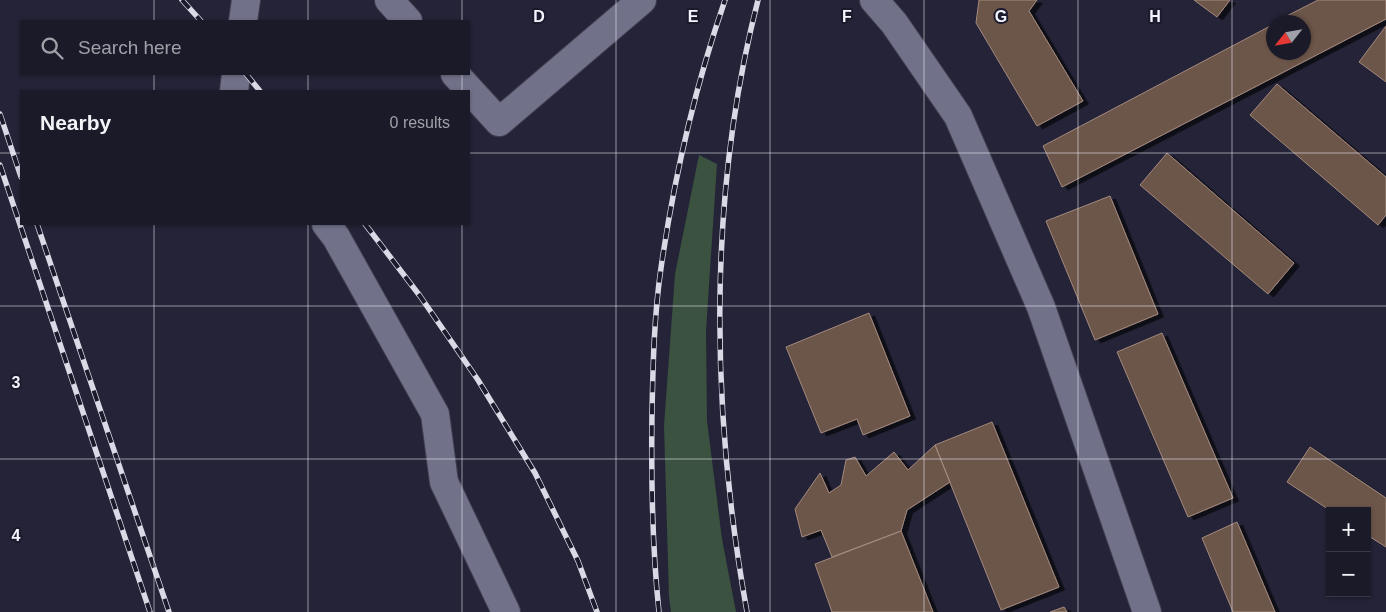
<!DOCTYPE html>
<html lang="en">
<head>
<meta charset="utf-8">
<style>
	:root { --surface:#1b1a29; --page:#282735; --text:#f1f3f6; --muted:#a0a1a8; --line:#393846 }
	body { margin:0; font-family:Arial,sans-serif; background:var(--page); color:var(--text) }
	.controls { position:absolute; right:15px; bottom:15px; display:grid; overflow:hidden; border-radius:0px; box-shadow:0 1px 4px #0004 }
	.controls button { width:45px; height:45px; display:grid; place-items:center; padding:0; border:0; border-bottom:1px solid var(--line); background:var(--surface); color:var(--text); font:25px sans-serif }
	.compass { position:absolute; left:1266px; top:15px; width:45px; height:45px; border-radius:50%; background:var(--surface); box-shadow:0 1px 4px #0004; rotate:239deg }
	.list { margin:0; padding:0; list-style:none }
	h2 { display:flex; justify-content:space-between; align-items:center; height:65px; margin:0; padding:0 20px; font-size:21px }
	h2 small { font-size:16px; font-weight:400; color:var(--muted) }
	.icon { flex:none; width:28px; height:28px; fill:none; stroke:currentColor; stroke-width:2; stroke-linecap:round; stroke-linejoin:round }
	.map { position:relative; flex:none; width:1386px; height:612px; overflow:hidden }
	.search { position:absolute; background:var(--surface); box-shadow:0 1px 4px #0004; left:20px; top:20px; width:450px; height:55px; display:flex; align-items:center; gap:12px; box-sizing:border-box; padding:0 18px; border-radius:0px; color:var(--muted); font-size:19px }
	.panel { position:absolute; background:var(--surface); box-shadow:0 1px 4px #0004; left:20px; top:90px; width:450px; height:135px; border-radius:0px }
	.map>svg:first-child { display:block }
</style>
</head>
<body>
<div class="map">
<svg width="1386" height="612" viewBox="0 0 1386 612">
	<defs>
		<filter id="shadow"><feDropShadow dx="5.5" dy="3" stdDeviation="0" flood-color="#0009"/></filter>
	</defs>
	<rect width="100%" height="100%" fill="#242337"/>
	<path fill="#3a523f" d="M 699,155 L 717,164 L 706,331 L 707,421 L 722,539 L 736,612 L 671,612 L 669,596 L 664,426 L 675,274 Z"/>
	<path fill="#6c5449" stroke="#a48a7e" filter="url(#shadow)" d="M 979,0 L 1037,0 L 1029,11 L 1083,101 L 1037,126 L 976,23 Z
		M 1194,0 L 1230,0 L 1217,17 Z
		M 1318,0 L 1386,0 L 1386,19 L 1062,187 L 1043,146 L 1274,24 L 1274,52 L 1304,52 L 1304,22 L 1275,22 Z
		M 1386,26 L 1386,82 L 1359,62 Z
		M 1277,84 L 1386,177 L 1386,215 L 1378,225 L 1250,115 Z
		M 1167,153 L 1294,263 L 1268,294 L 1140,185 Z
		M 1110,196 L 1158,314 L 1095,340 L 1046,221 Z
		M 869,313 L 910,416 L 863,435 L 857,419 L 821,433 L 786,347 Z
		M 1162,333 L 1233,498 L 1188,517 L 1117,352 Z
		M 992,422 L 1059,587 L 1001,610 L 935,445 Z
		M 935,445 L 950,482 L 907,510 L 901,531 L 832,557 L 821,530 L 802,537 L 795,509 L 820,473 L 829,493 L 841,485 L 846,460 L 855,457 L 866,476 L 894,452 L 908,470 Z
		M 1310,447 L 1386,498 L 1386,547 L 1367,535 L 1367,511 L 1331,511 L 1287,482 Z
		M 1237,522 L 1275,612 L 1233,612 L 1202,538 Z
		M 901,531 L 933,612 L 832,612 L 815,564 Z
		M 1064,607 L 1067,612 L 1050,612 Z"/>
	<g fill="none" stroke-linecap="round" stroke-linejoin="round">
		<defs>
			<path id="minor" d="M 389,0 L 408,21
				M 874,0 L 894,23 L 958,116 L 1041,307 L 1147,612
				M 243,21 L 246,0
				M 455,74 L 499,122 L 642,0
				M 234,91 L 236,74
				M 326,224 L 336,237 L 435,414 L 444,482 L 506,612"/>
		</defs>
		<use href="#minor" stroke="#413f50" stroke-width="30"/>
		<use href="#minor" stroke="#717189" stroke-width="28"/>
		<defs>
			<path id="rail" d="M 182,0 L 201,21
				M 246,74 L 260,91
				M 0,114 L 21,177
				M 0,165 L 150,612
				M 37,224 L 169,612
				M 365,224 L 420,296 L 478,380 L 535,473 L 578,561 L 597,612
				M 659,612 C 652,546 651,479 652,412 C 653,364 654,316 661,268 C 674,178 695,87 725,0
				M 747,612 C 711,412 707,198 758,0"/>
		</defs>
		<use href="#rail" stroke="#dad9e6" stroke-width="5.5"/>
		<use href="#rail" stroke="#1b1a2d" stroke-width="4" stroke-dasharray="11" stroke-linecap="butt"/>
	</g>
	<path fill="none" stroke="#f4f4ff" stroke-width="1" stroke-opacity="0.55" d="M 154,0 L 154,21M 308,0 L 308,21M 462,0 L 462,21M 616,0 L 616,612M 770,0 L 770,612M 924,0 L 924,612M 1078,0 L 1078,612M 1232,0 L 1232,612M 154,74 L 154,91M 308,74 L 308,91M 462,74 L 462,91M 0,153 L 21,153M 469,153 L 1386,153M 154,224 L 154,612M 308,224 L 308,612M 462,224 L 462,612M 0,306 L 1386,306M 0,459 L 1386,459"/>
	<g font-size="16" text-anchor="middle" font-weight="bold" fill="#f4f4ff" stroke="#1b1a2d" stroke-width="4" stroke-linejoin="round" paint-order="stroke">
		<text x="539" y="22">D</text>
		<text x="693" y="22">E</text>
		<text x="847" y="22">F</text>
		<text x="1001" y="22">G</text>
		<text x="1155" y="22">H</text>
		<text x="16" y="388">3</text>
		<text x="16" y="541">4</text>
	</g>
</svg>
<div class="controls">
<button>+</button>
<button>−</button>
</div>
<svg class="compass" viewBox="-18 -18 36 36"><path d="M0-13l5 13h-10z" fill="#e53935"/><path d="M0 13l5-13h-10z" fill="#a0a1a8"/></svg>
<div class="search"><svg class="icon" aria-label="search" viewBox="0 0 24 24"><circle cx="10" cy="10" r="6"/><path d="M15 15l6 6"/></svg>Search here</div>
<section class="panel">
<h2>Nearby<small>0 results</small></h2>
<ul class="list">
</ul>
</section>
</div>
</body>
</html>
